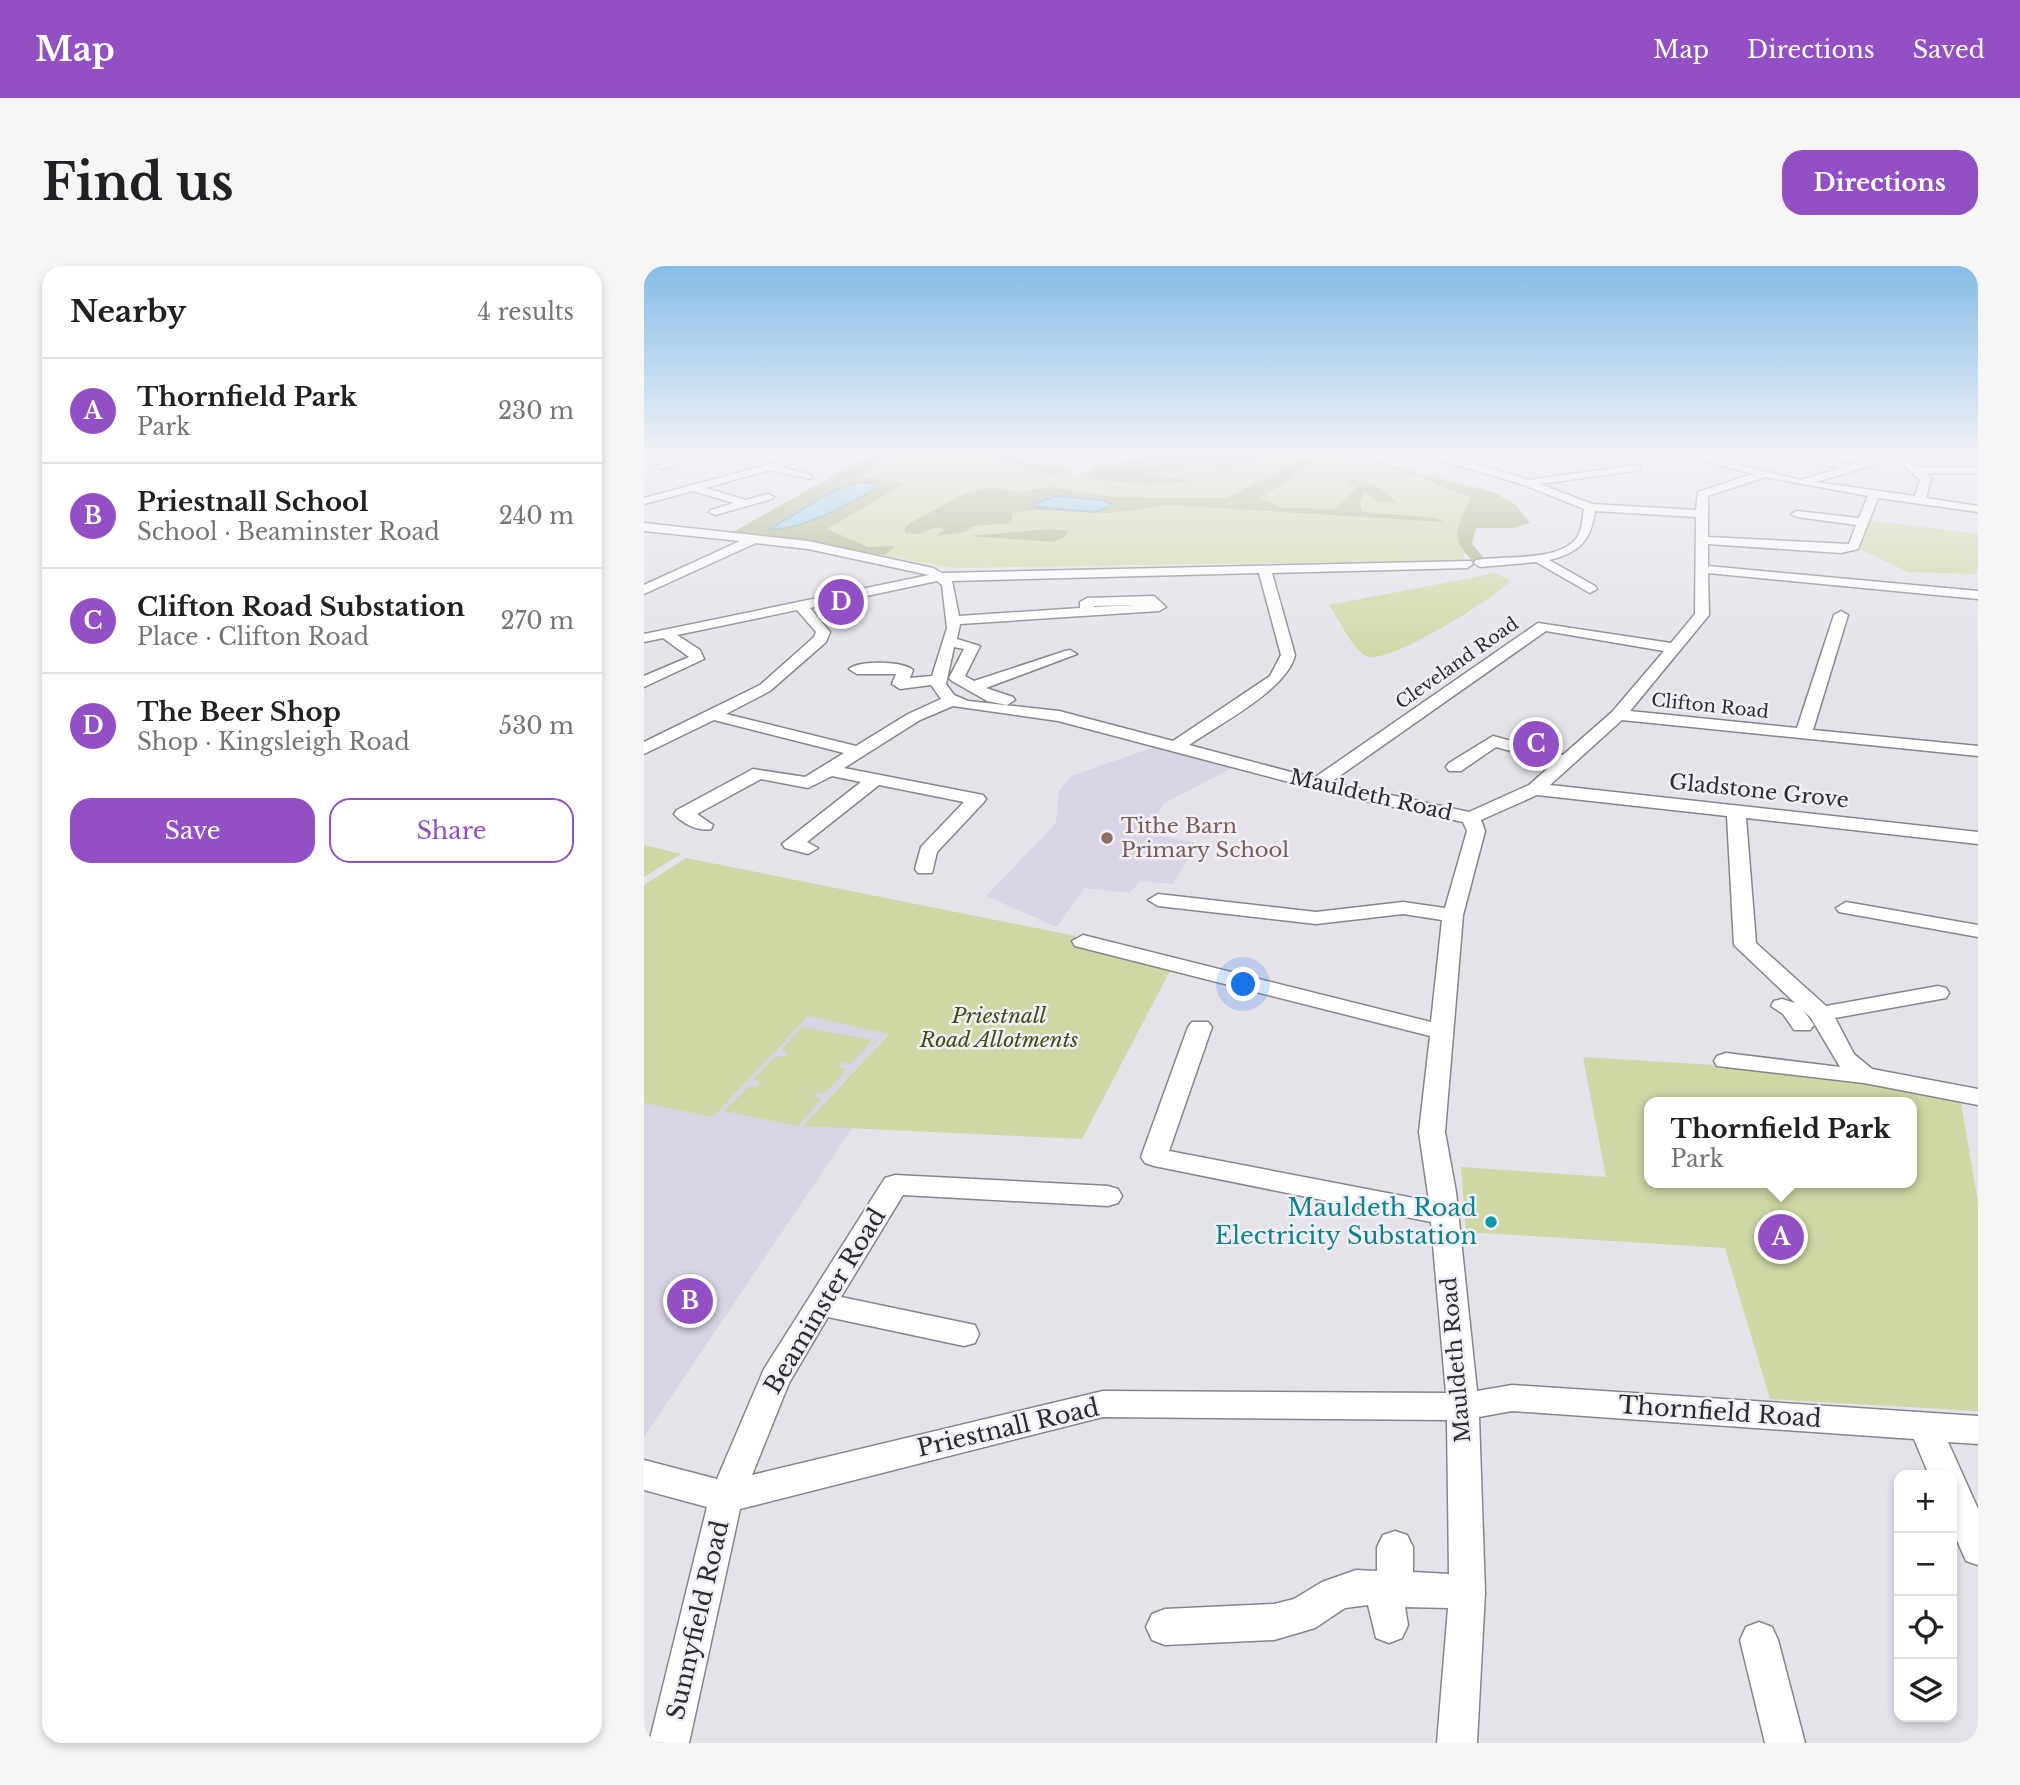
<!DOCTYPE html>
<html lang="en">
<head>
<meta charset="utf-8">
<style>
	:root { --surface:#fff; --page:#f6f6f6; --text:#202124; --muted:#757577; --line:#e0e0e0; --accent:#9350c5 }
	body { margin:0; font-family:"Libre Baskerville",serif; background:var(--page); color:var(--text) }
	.controls { position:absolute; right:21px; bottom:21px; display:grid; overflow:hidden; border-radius:14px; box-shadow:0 4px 10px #0003 }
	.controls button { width:63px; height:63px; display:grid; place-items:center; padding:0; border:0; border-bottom:2px solid var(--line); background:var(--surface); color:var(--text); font:35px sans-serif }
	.you { position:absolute; left:600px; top:719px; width:24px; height:24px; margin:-18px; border:5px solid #fff; border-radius:50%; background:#1a73e8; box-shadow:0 0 0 10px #1a73e833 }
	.badge { display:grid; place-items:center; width:46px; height:46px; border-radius:50%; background:var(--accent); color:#fff; font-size:23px; font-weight:700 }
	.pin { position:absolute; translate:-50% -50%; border:4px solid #fff; box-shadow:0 2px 7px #0006 }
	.popup { position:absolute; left:1000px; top:831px; width:273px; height:91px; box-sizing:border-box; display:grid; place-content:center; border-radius:14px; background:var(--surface); filter:drop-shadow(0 2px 5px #0005); font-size:23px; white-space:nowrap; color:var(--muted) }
	.popup b { font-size:26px; color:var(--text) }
	.popup::after { content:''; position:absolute; left:50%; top:100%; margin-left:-14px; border:14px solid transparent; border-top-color:var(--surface) }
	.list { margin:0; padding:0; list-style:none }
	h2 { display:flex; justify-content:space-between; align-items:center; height:91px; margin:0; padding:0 28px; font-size:30px }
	h2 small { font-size:23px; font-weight:400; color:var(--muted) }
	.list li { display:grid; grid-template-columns:46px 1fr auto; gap:21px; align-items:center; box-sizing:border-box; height:105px; padding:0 28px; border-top:2px solid var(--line) }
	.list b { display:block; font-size:26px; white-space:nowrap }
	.list p { margin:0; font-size:23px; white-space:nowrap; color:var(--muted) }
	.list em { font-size:23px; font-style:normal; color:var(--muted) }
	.actions { display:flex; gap:14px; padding:21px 28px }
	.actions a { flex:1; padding:16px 0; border:2px solid var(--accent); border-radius:21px; text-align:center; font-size:24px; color:var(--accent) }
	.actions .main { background:var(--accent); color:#fff }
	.icon { flex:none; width:38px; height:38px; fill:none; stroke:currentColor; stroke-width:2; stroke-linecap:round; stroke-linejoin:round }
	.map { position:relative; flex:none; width:1334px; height:1477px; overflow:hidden; border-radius:21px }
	header { display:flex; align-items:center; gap:42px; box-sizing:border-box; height:98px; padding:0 35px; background:var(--accent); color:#fff }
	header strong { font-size:33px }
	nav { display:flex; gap:38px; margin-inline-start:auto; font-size:24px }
	.intro { display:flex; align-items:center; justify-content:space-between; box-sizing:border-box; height:168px; padding:0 42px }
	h1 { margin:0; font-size:49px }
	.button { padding:18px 32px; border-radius:21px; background:var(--accent); color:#fff; font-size:24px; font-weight:700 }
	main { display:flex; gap:42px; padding:0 42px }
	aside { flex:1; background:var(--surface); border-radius:21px; box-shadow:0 4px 10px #0003 }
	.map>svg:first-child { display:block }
</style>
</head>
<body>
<header>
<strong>Map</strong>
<nav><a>Map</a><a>Directions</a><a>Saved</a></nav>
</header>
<div class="intro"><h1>Find us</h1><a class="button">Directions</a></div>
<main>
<aside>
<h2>Nearby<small>4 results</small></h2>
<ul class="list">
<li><span class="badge">A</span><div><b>Thornfield Park</b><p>Park</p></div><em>230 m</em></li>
<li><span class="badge">B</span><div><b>Priestnall School</b><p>School · Beaminster Road</p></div><em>240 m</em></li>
<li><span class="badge">C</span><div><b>Clifton Road Substation</b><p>Place · Clifton Road</p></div><em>270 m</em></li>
<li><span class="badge">D</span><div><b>The Beer Shop</b><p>Shop · Kingsleigh Road</p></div><em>530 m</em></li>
</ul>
<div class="actions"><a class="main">Save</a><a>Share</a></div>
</aside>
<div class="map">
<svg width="1334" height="1477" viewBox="0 0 1334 1477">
	<rect width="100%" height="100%" fill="#e5e2ea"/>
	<path fill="#d9d4e3" d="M 516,479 L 588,502 L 519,538 L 504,567 L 554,577 L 529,618 L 496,615 L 486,627 L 440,622 L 413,661 L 342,630 L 412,557 L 415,525 L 427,510 Z
		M 0,715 L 245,767 L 160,859 L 208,862 L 0,1171 Z"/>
	<path fill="#ced8a4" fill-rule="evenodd" d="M 228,188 L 370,188 L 396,201 L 437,209 L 520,188 L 723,188 L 736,195 L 838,221 L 819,294 L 309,302 L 173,278 L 91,267 Z
		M 1224,254 L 1334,268 L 1334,302 L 1331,308 L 1264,306 L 1216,283 Z
		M 852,307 L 866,315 C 850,333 741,401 722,390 C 706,380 695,353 685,339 Z
		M 0,579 L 37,588 L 0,611 Z
		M 42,592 L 432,670 L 427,677 L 527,703 L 438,873 L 159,860 L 245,768 L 164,750 L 69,851 L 0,837 L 0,619 Z
		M 159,761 L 228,774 L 207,798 L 199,796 L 195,801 L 203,803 L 181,828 L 173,826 L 169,831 L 177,833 L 154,860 L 80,845 L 105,820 L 113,821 L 117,816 L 109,814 L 132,790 L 140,791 L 144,786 L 137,784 Z
		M 939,791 L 1119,802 L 1316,831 L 1334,937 L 1334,1145 L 1126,1133 L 1081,982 L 822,966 L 817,901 L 962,911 ZM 1006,836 L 1268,836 L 1268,917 L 1006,917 Z"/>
	<path fill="#a7b07e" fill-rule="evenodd" d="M 228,188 L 246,188 L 215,211 L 261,217 L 183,263 L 224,281 L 251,280 L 241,289 L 89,266 ZM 212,216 L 213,233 L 136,264 L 127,262 L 184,228 Z
		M 370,188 L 384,197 L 429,203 L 410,210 L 356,195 L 357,188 Z
		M 516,188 L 621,188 L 617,193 L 568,206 L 576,200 L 570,197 L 500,209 L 547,214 L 544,216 L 503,218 L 444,213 L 442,208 L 448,201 Z
		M 676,188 L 711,188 L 759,204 L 851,227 L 872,239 L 886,257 L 869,262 L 832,262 L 828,278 L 841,293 L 829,295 C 802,268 815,261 827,231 L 792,219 L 790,216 L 709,191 L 673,189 Z
		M 662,191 L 672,196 L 617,232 L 639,242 L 691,243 L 711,223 L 704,213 C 725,216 739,221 753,237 L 735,236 L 720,226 L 716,237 L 718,246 L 792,252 L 800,256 L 526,239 L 467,247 L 388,244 L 369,247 L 367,257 L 330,260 L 320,266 L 292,270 L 300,264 L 293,261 L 276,268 L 261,267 L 261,261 L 268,256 L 323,226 L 347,222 L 378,226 L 405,221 L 468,231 L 583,232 Z
		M 405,263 L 423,265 L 421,271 L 409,276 L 326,270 Z"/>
	<path fill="#91cae5" stroke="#739aae" stroke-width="2" d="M 212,216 L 229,217 L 233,222 C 206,237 157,265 126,263 L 184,228 Z
		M 413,230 L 459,234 L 470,239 L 451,246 L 393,241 L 392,237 Z"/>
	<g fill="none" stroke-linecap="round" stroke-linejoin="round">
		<defs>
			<path id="minor" d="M 47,188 L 61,188 L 20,203 L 11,201 Z
				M 164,188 L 179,188 L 137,201 L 167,209 L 167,213 L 125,204 L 61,222 L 102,234 L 124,228 L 130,231 L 128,233 L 71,249 L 65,246 L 67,244 L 90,237 L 49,225 L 0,238 L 0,232 Z
				M 792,188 L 802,188 L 884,214 L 992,199 L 996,200 L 996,204 L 896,218 L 948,238 L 1052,244 L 1054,226 L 1109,208 L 1035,188 L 1051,188 L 1156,214 L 1197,202 L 1131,188 C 1157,188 1186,199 1210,198 C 1227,197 1242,188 1260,188 L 1275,201 L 1334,201 L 1334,207 L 1282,207 L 1287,213 L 1282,232 L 1334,240 L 1334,246 L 1234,232 L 1214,283 L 1197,287 L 1064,278 L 1064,300 L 1334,325 L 1334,333 L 1064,307 L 1065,349 L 986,445 L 1153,462 L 1190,349 L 1197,345 L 1204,349 L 1169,464 L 1334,480 L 1334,490 L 978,454 L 906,519 L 1334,566 L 1334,578 L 1102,552 L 1112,677 L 1182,740 L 1294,720 L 1302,722 L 1305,727 L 1302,732 L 1191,752 L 1210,788 L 1228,803 L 1334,823 L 1334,839 L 1220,817 L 1073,800 L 1070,795 L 1073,790 L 1082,787 L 1196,801 L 1167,752 L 1159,744 L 1170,759 L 1166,764 L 1150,764 L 1139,748 L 1127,740 L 1130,735 L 1138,733 L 1151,737 L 1090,679 L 1083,550 L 893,529 L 837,554 L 841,565 L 819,649 L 801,866 L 812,926 L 833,1125 L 868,1119 L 1334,1150 L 1334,1178 L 1304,1176 L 1334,1243 L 1334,1299 L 1322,1295 L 1308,1263 L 1308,1209 L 1285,1209 L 1270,1173 L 868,1145 L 835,1151 L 841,1326 L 833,1477 L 793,1477 L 804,1342 L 761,1341 L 764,1359 L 758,1372 L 745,1377 L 732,1372 L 724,1339 L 701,1342 L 671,1362 L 630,1374 L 521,1379 L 508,1374 L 502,1361 L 508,1348 L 521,1343 L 630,1338 L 650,1333 L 678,1316 L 712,1304 L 733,1305 L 733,1281 L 739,1269 L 751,1265 L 763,1269 L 769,1281 L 769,1306 L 805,1308 L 803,1154 L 459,1151 L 96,1243 L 45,1477 L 5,1477 L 63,1241 L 0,1224 L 0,1194 L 73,1213 L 120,1103 L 241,912 L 251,909 L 464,920 L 474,923 L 478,930 L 474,937 L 464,940 L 259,929 L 197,1031 L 331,1059 L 335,1068 L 331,1077 L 320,1080 L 184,1051 L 145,1117 L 108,1209 L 459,1125 L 802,1127 L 787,956 L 510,900 L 501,897 L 497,891 L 544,761 L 548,756 L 564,756 L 568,761 L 525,885 L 785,935 L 775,866 L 786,770 L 431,680 L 428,675 L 439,669 L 787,756 L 798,654 L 759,648 L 672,658 L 514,640 L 504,634 L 514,628 L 672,646 L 759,636 L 801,642 L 823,565 L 819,556 L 694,529 L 414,455 L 309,440 L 276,454 L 200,502 L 339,529 L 342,533 L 339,537 L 293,586 L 288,607 L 274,607 L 271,603 L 277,581 L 320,536 L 235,519 L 163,576 L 174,582 L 164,588 L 141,582 L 138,578 L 217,516 L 188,510 L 164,522 L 117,513 L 53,548 L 69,559 L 67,563 C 54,566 38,557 30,548 L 33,544 L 109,503 L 161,511 L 200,487 L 70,454 L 0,488 L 0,476 L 116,419 L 170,371 L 172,366 L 153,344 L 33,369 L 56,384 L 60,393 L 0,421 L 0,410 L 45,391 L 19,372 L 0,376 L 0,368 L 285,309 L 164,283 L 112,277 L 0,328 L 0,319 L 96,275 L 0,265 L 0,257 L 164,275 L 289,302 L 298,307 L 827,295 L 829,298 L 823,302 L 628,307 L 651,389 C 644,423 574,459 545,479 L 670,512 L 894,357 L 1027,377 L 1051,348 L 1052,251 L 951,245 C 947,275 935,287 905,294 L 951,320 L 953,323 L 946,327 L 892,296 L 836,301 L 830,297 L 832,294 C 858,289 917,297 934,270 C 938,262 939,251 940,243 L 880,219 L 796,194 ZM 1252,192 L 1276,214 L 1271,230 L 1172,216 ZM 1121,211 L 1224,230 L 1215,252 L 1153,245 L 1147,248 L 1153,251 L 1212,259 L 1205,278 L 1064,271 L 1064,230 ZM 615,307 L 637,389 L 626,410 L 529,475 L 415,445 L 324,435 L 310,429 L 302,418 L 310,381 L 320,383 L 305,412 L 308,415 L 343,435 L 363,439 L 371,434 L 369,431 L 342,422 L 433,388 L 426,384 L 421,385 L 330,415 L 321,410 L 336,380 L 313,373 L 316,358 L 515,345 L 522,341 L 510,330 L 443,332 L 436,336 L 436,342 L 315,350 L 308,315 ZM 293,315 L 298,319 L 303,362 L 288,410 L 266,412 L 269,404 C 259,395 215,394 205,403 L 213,408 L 252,408 L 248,418 L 256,423 L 287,419 L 297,433 L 264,448 L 212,480 L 82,448 L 126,425 L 182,376 L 186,366 L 166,342 ZM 491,339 L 450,341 L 450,340 ZM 902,365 L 1020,385 L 968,446 L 919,489 L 849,470 L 805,497 L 802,501 L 805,505 L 817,505 L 852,481 L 910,497 L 885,519 L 825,546 L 687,516 Z
				M 908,188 L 921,188 L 922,189 L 917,192 Z
				M 1202,636 L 1334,659 L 1334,671 L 1195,646 L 1192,642 Z
				M 1115,1356 L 1128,1361 L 1134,1374 L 1161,1477 L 1121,1477 L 1096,1374 L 1102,1361 Z"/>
		</defs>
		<use href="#minor" stroke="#87848c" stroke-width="3"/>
		<use href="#minor" fill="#fff" fill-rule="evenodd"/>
	</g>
	<linearGradient id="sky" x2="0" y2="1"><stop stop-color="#85bde7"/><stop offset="0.48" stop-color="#f3f2f6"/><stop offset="1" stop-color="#f3f2f6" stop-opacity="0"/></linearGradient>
	<rect width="1334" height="394" fill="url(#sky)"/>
	<circle fill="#8d6e63" stroke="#f2eff8" stroke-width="2.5" cx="463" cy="572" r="7"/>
	<circle fill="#0f9aa8" stroke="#f2eff8" stroke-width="2.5" cx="847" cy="956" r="7"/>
	<g text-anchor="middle" stroke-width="5" stroke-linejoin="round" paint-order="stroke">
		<g font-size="18" fill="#2c2b2e" stroke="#f2eff8">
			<text transform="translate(813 397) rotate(-35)" y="6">Cleveland Road</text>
			<text transform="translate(1066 440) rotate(6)" y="6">Clifton Road</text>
		</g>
		<g font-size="21" fill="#2c2b2e" stroke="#f2eff8">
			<text transform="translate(1115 525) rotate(6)" y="7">Gladstone Grove</text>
			<text transform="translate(727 529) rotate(13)" y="7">Mauldeth Road</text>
			<text transform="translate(812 1094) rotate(-95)" y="7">Mauldeth Road</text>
		</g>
		<g font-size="21" fill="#785e54" stroke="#f2eff8" text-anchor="start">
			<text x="477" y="567">Tithe Barn<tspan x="477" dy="24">Primary School</tspan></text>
		</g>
		<g font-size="21" font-style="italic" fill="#454d12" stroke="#f2eff8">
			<text x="355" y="757">Priestnall<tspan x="355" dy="24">Road Allotments</tspan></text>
		</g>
		<g font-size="24" fill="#0d838f" stroke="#f2eff8" text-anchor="end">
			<text x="833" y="950">Mauldeth Road<tspan x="833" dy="28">Electricity Substation</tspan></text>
		</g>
		<g font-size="24" fill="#2c2b2e" stroke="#f2eff8">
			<text transform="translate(181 1035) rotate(-59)" y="8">Beaminster Road</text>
			<text transform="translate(1076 1146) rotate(4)" y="8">Thornfield Road</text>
			<text transform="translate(364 1162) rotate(-13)" y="8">Priestnall Road</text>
			<text transform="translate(54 1354) rotate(-77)" y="8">Sunnyfield Road</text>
		</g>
	</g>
</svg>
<div class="controls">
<button>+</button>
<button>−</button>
<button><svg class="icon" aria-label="locate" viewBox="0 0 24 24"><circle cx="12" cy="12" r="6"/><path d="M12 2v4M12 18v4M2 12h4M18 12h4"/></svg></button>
<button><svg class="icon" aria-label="layers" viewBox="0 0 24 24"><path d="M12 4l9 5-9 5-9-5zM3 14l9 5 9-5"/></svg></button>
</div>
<div class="you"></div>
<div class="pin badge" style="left:1137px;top:971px">A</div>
<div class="popup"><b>Thornfield Park</b>Park</div>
<div class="pin badge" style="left:46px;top:1035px">B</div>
<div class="pin badge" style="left:892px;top:478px">C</div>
<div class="pin badge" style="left:197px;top:336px">D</div>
</div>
</main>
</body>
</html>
